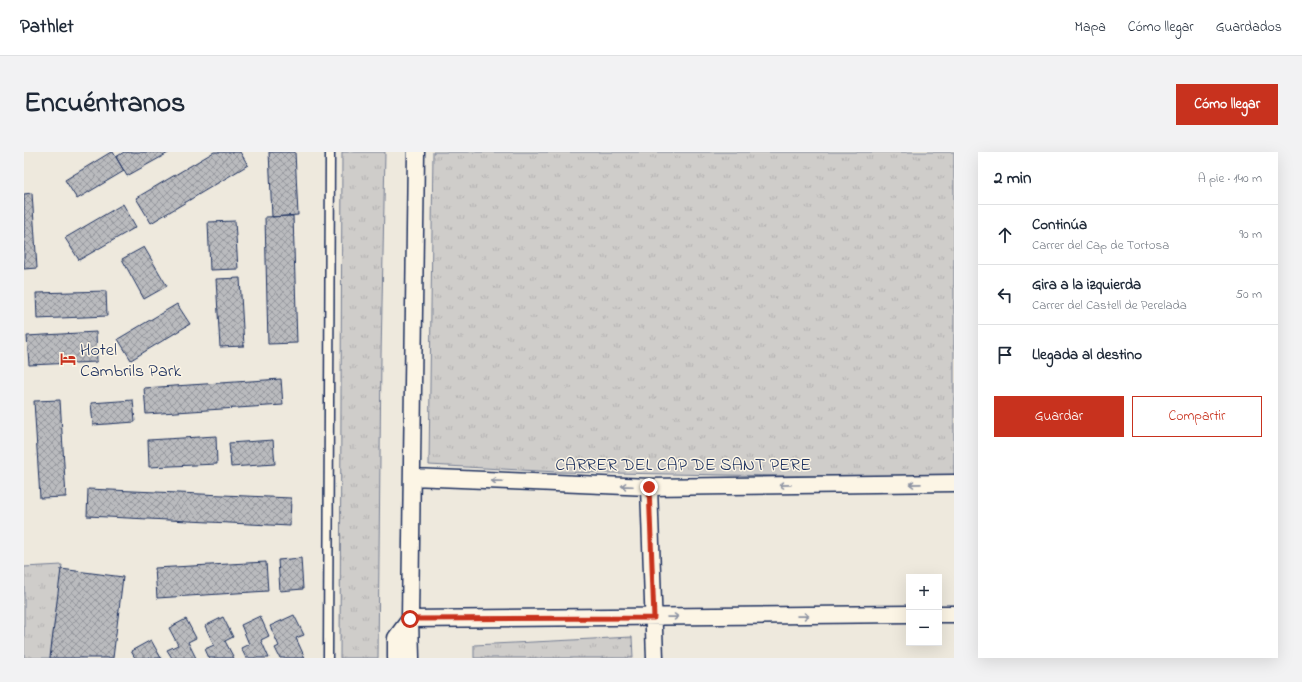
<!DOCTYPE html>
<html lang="es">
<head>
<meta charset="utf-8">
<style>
	:root { --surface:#fff; --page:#f2f2f3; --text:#1f2937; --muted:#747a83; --line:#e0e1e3; --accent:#c8321e }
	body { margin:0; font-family:"Indie Flower",sans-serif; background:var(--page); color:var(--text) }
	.controls { position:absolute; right:12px; bottom:12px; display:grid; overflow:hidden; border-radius:0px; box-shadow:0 4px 16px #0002 }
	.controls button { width:36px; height:36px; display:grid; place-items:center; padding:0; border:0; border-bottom:1px solid var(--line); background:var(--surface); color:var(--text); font:20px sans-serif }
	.stop { position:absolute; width:12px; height:12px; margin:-9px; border:3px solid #c8321e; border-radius:50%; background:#fff }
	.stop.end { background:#c8321e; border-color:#fff; box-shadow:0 1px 4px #0008 }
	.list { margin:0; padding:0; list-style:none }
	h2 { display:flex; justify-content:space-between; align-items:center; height:52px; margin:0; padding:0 16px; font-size:17px }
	h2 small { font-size:13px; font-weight:400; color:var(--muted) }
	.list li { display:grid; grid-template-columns:26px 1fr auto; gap:12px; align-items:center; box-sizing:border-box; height:60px; padding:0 16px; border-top:1px solid var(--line) }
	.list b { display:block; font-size:15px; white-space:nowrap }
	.list p { margin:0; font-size:13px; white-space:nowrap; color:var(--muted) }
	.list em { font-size:13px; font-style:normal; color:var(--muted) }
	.actions { display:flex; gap:8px; padding:12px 16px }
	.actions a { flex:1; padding:9px 0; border:1px solid var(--accent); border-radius:0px; text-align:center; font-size:14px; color:var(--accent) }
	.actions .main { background:var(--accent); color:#fff }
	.icon { flex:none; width:22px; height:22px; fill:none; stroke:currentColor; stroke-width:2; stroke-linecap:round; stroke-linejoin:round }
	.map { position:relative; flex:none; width:930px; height:506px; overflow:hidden; border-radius:0px }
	header { display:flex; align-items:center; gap:24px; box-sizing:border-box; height:56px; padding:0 20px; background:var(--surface); border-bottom:1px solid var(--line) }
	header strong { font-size:19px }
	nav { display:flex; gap:22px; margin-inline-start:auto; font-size:14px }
	.intro { display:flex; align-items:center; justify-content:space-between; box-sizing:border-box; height:96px; padding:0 24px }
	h1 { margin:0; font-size:28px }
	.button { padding:10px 18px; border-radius:0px; background:var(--accent); color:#fff; font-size:14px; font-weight:700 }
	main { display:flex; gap:24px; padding:0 24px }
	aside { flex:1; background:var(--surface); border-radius:0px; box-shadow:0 4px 16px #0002 }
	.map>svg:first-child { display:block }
</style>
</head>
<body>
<header>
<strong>Pathlet</strong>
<nav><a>Mapa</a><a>Cómo llegar</a><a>Guardados</a></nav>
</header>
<div class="intro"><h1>Encuéntranos</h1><a class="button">Cómo llegar</a></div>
<main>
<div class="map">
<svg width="930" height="506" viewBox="0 0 930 506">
	<defs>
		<pattern id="grass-tufts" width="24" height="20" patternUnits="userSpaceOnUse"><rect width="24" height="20" fill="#cfcdca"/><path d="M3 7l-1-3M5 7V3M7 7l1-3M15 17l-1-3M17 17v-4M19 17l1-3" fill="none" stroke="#b1b0b0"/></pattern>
		<pattern id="building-cross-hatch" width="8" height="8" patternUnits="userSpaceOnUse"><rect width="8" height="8" fill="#babbbe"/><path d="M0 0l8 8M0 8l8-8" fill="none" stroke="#96989e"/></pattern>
	</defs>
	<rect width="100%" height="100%" fill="#eee9dd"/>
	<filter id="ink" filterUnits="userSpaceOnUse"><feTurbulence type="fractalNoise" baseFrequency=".025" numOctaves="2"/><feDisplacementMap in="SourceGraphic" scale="8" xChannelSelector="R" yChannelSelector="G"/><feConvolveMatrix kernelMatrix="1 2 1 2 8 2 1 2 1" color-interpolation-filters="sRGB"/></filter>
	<g filter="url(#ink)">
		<path fill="url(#grass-tufts)" stroke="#757e94" d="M 318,0 L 361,0 L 357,204 L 354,506 L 316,506 Z
			M 409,0 L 930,0 L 930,324 L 757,324 L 533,320 L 405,313 Z
			M 38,413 L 26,506 L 0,506 L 0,415 Z
			M 608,485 L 609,506 L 450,506 L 450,493 Z"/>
		<path fill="url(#building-cross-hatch)" stroke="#1b2f5e" d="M 87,0 L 89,0 L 100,19 L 53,47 L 41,28 Z
			M 100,0 L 146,0 L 103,24 L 92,5 Z
			M 190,0 L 216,0 L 224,13 L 127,71 L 112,46 Z
			M 245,0 L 271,0 L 274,63 L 248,65 Z
			M 8,41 L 13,116 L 0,117 L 0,42 Z
			M 99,52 L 112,75 L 55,108 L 41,86 Z
			M 269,64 L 273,191 L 244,192 L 241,65 Z
			M 211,69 L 214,117 L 186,118 L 184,70 Z
			M 120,95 L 143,134 L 120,147 L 98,107 Z
			M 216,126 L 220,194 L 196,195 L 192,127 Z
			M 82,139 L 83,164 L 13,167 L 12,141 Z
			M 153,152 L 166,172 L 107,208 L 94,187 Z
			M 72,180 L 73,210 L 5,213 L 3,184 Z
			M 257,227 L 259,253 L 122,262 L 120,236 Z
			M 36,248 L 42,345 L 16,346 L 10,249 Z
			M 109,248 L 111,270 L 69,273 L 67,251 Z
			M 192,284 L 193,312 L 125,315 L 124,288 Z
			M 249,288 L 251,312 L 207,315 L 205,291 Z
			M 64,337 L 267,346 L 266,374 L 63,364 Z
			M 277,406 L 279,437 L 256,439 L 254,408 Z
			M 242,410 L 244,439 L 133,446 L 131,416 Z
			M 37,417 L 99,425 L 89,506 L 26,506 Z
			M 270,463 L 280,483 L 272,486 L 281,506 L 256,506 L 251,496 L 255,494 L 246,474 Z
			M 236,464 L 245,484 L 237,488 L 245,506 L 222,506 L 217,496 L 225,492 L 217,473 Z
			M 199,465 L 209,485 L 201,489 L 210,506 L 185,506 L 181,497 L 190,493 L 181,474 Z
			M 162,467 L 172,486 L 164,490 L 172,506 L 148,506 L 143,498 L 154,493 L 145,476 Z
			M 127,488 L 137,506 L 111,506 L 107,499 Z"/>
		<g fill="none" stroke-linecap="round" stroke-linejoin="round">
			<defs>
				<path id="lane" d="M 304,506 L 306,0"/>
				<path id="street" d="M 388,325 L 625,335 L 930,331
					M 625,335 L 631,506
					M 915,462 L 930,462
					M 386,467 L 885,462
					M 372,506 L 372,486 L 386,467
					M 387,506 L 386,467 L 392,0"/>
			</defs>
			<use href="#lane" stroke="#1b2f5e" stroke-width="11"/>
			<use href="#street" stroke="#1b2f5e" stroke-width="19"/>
			<use href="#lane" stroke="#fcf5e5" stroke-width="8"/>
			<use href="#street" stroke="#fcf5e5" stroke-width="16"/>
		</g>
		<defs><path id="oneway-shaft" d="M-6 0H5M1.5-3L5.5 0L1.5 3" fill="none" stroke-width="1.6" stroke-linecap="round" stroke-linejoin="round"/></defs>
		<g stroke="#8c92a2">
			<use href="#oneway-shaft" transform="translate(473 329) rotate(-178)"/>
			<use href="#oneway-shaft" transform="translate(891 332) rotate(179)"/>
			<use href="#oneway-shaft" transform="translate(761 333) rotate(179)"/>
			<use href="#oneway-shaft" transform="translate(603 334) rotate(-178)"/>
			<use href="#oneway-shaft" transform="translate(779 464) rotate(-1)"/>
			<use href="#oneway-shaft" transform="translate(649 465) rotate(-1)"/>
		</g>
	</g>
	<g fill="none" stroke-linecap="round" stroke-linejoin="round" filter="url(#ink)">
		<path stroke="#c8321e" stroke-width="5" d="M 386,467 L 630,466 L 625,335"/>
	</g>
	<defs>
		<symbol id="hotel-bare" viewBox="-9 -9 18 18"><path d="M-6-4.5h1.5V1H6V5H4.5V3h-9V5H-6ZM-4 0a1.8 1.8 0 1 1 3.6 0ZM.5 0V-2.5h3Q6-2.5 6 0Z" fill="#c8321e" stroke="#fcf5e5" stroke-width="2.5" paint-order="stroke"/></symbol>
	</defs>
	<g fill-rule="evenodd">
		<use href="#hotel-bare" x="33" y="196" width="22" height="22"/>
	</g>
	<g text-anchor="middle" stroke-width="3" stroke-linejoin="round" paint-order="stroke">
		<g font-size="18" fill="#1b2f5e" stroke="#fcf5e5" text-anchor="start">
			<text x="56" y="203">Hotel<tspan x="56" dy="21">Cambrils Park</tspan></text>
		</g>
		<g font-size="18" fill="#1b2f5e" stroke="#fcf5e5">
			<text x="659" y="318">CARRER DEL CAP DE SANT PERE</text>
		</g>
	</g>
</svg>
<div class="controls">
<button>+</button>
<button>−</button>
</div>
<div class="stop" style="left:386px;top:467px"></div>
<div class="stop end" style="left:625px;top:335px"></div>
</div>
<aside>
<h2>2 min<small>A pie · 140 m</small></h2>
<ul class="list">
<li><svg class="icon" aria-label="ahead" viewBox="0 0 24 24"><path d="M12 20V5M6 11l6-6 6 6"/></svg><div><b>Continúa</b><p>Carrer del Cap de Tortosa</p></div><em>90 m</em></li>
<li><svg class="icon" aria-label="left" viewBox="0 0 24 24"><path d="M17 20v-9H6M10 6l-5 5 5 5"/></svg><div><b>Gira a la izquierda</b><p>Carrer del Castell de Perelada</p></div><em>50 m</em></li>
<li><svg class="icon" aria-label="arrive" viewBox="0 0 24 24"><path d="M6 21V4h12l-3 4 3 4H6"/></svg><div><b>Llegada al destino</b></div></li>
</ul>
<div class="actions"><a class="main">Guardar</a><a>Compartir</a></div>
</aside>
</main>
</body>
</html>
